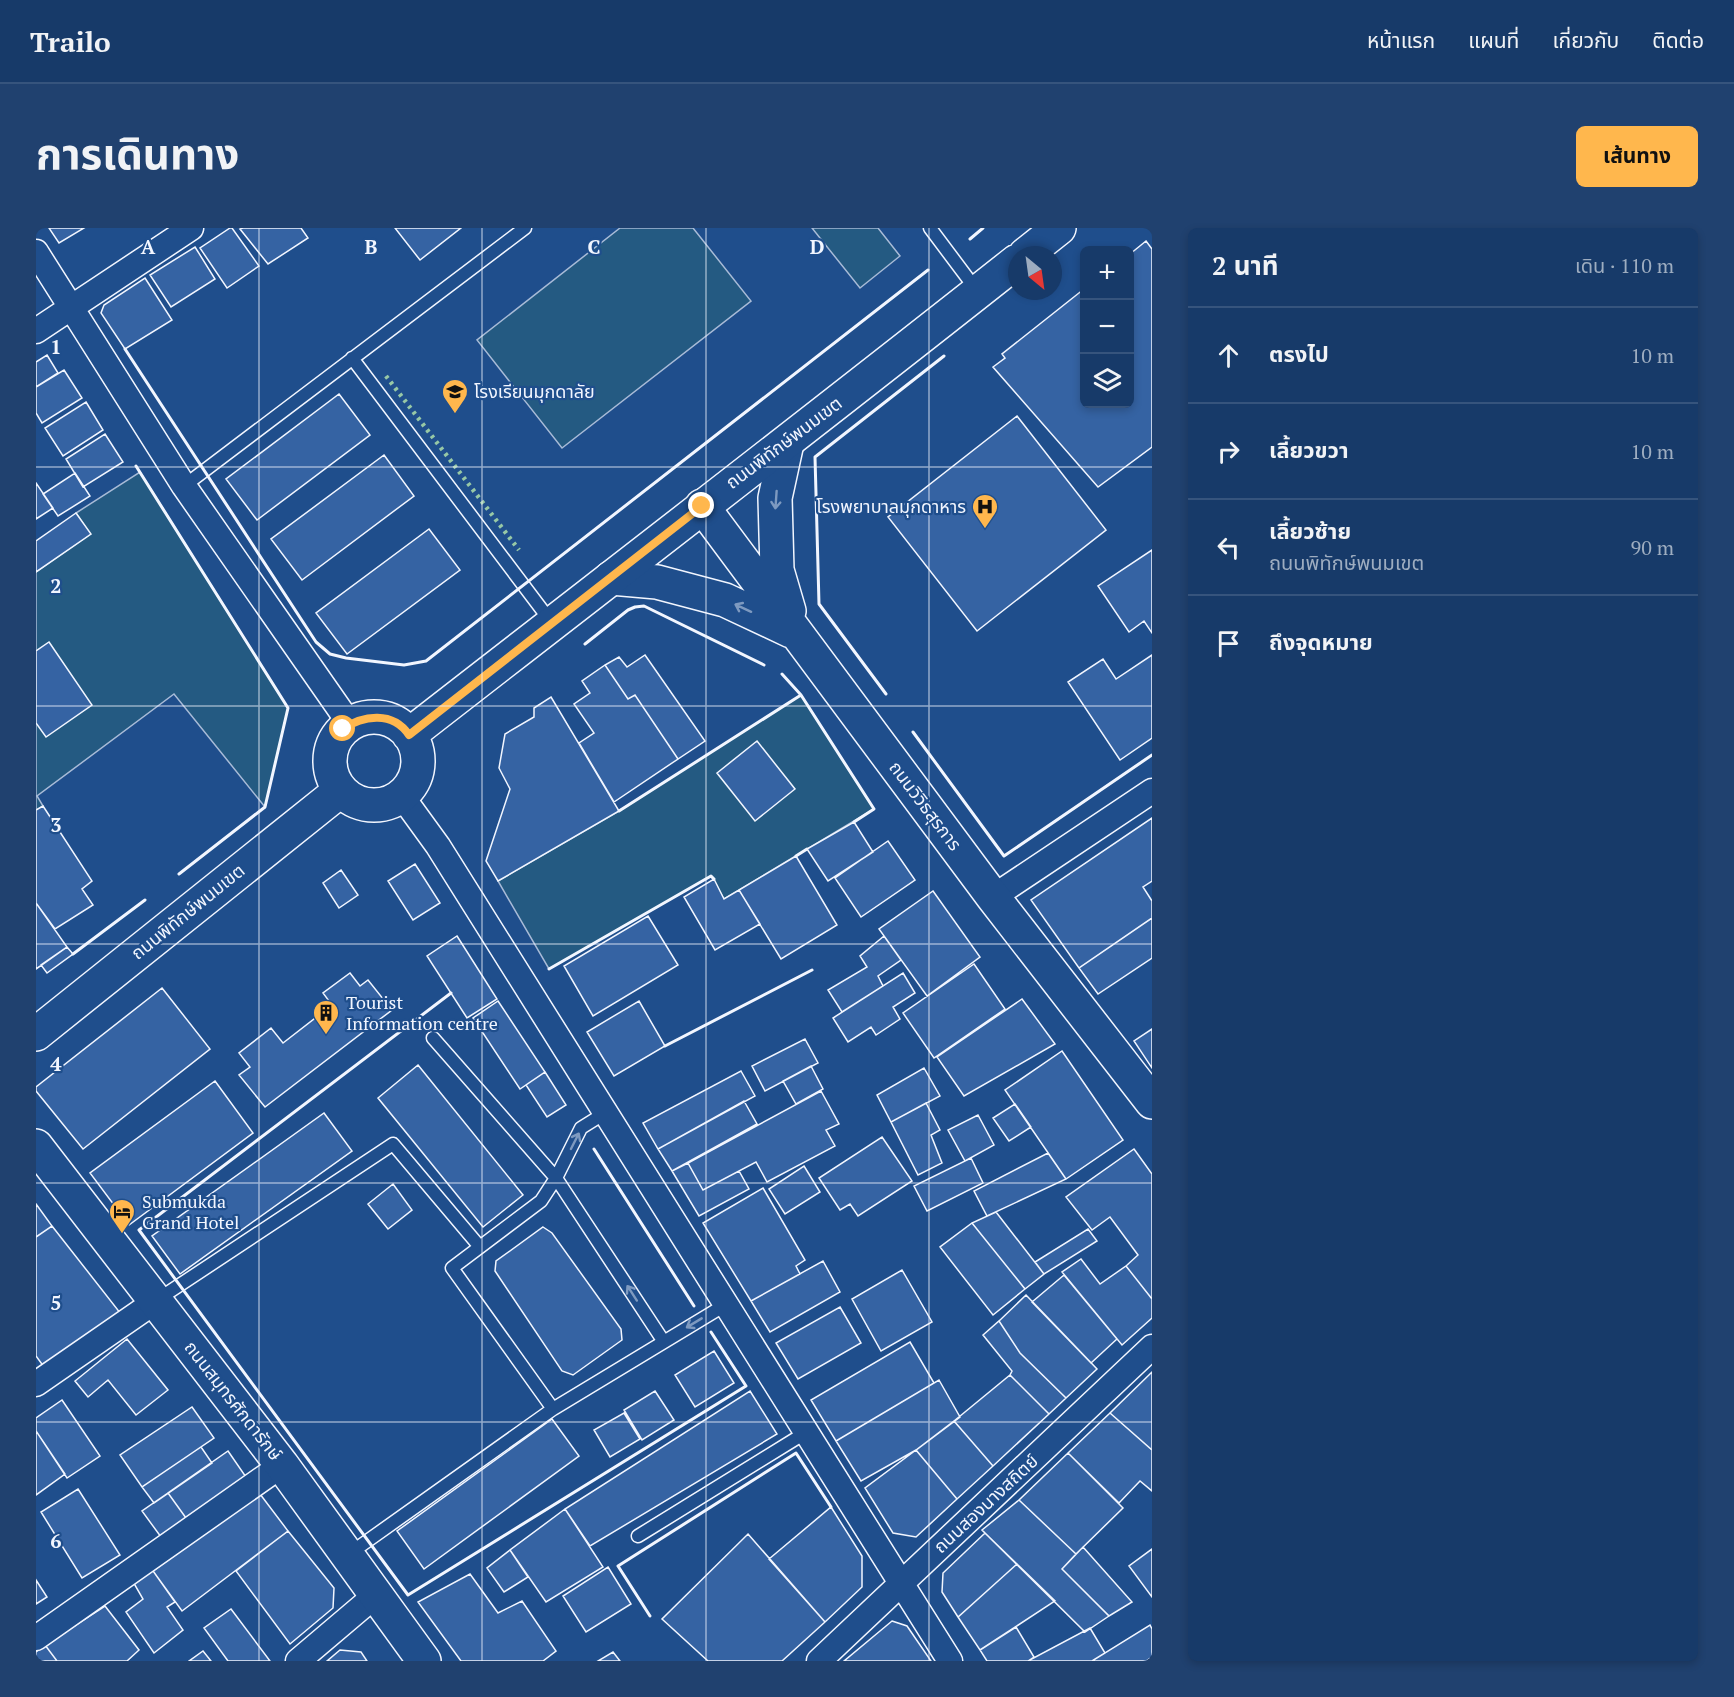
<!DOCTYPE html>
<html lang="th">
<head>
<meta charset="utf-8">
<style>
	:root { --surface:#173a69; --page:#20416f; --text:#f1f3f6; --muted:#9eadc0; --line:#36547d; --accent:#ffb74d }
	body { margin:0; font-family:"PT Serif","Noto Sans Thai",serif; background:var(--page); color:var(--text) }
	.controls { position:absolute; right:18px; top:18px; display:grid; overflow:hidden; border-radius:9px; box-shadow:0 3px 9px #0003 }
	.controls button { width:54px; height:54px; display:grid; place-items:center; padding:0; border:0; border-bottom:2px solid var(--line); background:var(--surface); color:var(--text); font:30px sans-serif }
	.compass { position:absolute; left:972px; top:18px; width:54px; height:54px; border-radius:50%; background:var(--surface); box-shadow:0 3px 9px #0003; rotate:151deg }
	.stop { position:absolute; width:18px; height:18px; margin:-14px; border:4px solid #ffb74d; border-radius:50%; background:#fff }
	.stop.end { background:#ffb74d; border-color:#fff; box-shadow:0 2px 6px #0008 }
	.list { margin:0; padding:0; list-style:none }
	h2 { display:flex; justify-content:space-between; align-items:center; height:78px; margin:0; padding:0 24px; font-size:26px }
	h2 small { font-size:20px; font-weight:400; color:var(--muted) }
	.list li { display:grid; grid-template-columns:39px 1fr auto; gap:18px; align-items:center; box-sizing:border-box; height:96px; padding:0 24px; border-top:2px solid var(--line) }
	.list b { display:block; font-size:22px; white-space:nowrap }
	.list p { margin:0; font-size:20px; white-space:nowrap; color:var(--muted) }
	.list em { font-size:20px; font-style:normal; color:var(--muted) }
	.icon { flex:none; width:33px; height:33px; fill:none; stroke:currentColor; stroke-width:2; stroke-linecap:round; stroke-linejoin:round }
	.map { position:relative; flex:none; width:1116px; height:1433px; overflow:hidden; border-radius:9px }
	header { display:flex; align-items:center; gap:36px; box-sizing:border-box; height:84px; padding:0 30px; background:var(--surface); border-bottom:2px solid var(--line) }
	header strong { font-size:28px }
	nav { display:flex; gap:33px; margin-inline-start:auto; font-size:21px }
	.intro { display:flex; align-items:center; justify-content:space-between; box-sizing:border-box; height:144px; padding:0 36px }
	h1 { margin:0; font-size:42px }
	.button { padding:15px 27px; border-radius:9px; background:var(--accent); color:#111; font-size:21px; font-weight:700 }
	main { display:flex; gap:36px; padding:0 36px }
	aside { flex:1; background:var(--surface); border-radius:9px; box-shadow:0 3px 9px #0003 }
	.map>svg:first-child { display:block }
</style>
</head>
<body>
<header>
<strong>Trailo</strong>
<nav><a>หน้าแรก</a><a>แผนที่</a><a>เกี่ยวกับ</a><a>ติดต่อ</a></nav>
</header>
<div class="intro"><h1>การเดินทาง</h1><a class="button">เส้นทาง</a></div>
<main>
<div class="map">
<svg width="1116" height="1433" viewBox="0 0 1116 1433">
	<rect width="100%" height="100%" fill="#1f4e8c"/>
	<path fill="#245a82" stroke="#a8bbd7" stroke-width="1.5" d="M 584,0 L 657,0 L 715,73 L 526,220 L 441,112 Z
		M 776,0 L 842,0 L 864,28 L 824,60 Z
		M 104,244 L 252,480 L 229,579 L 138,466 L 1,568 L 7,578 L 0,582 L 0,344 L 54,306 L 40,285 Z
		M 765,467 L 838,581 L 688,671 L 675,648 L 513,741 L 462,653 L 583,583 Z"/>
	<path fill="#3563a3" stroke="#f2f6ff" stroke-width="1.5" d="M 13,0 L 48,0 L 23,15 Z
		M 194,0 L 196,0 L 223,38 L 191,60 L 164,20 Z
		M 207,0 L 265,0 L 272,10 L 232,36 L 204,1 Z
		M 359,0 L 425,0 L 384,32 Z
		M 1110,13 L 1116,21 L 1116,219 L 1062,259 L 957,139 L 969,130 L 966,126 L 1048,61 L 1048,176 L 1094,176 L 1094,26 Z
		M 159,19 L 179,51 L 135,79 L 114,47 Z
		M 109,50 L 136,92 L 89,121 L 65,85 L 68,77 Z
		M 11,127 L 22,145 L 0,159 L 0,134 Z
		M 28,142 L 46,170 L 6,195 L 0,185 L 0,159 Z
		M 303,166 L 334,207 L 221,292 L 190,251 Z
		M 50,174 L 67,202 L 27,228 L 9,200 Z
		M 981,188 L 1070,302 L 941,403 L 852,289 Z
		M 69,206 L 87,234 L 47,259 L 30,231 Z
		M 348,227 L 378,268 L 266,352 L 235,311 Z
		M 39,245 L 54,268 L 22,288 L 7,266 Z
		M 0,255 L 17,280 L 0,291 Z
		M 40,285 L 55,306 L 0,344 L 0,313 Z
		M 393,301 L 424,342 L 311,426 L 280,385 Z
		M 1116,322 L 1116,405 L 1108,393 L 1093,404 L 1062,358 Z
		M 13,414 L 56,477 L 10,509 L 0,495 L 0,423 Z
		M 609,427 L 669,513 L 642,531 L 599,467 L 592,471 L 569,437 L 583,429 L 591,439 Z
		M 1116,427 L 1116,510 L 1084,532 L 1032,454 L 1067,431 L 1080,451 Z
		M 569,437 L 592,471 L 599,467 L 642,531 L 578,574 L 543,515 L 558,505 L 538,476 L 554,465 L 546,453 Z
		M 515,469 L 583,583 L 462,653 L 450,633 L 474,561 L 463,540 L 469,506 L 498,489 L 498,480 Z
		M 721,513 L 759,561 L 719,593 L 681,545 Z
		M 7,578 L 56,653 L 46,661 L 57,677 L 19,701 L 0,675 L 0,582 Z
		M 1116,590 L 1116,653 L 1107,659 L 1116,673 L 1116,690 L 1043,740 L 995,672 Z
		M 818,594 L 837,624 L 792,653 L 771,621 Z
		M 852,613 L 879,652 L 825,689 L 799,650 Z
		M 760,628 L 801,697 L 745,731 L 703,662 Z
		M 379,636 L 404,675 L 377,692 L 352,653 Z
		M 305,642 L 322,667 L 303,680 L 287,655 Z
		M 678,651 L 688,671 L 703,662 L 724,696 L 679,722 L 648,669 Z
		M 897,663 L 944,729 L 891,768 L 843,701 Z
		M 0,675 L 31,719 L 0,741 Z
		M 612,688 L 642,737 L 557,788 L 528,738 Z
		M 1116,690 L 1116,730 L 1062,766 L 1043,740 Z
		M 421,708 L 461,771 L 431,790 L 391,728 Z
		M 848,708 L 865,732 L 842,748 L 847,758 L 806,784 L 792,762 L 831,739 L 824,728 Z
		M 31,719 L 37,726 L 11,745 L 5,737 Z
		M 938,736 L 969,781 L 898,830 L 867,785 Z
		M 314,745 L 324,758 L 332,752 L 356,782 L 229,879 L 203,847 L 214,839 L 203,825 L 235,800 L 247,815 L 296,777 L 287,765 Z
		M 867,745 L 879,765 L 857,779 L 864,791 L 840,807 L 835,799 L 812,814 L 797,790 Z
		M 126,760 L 174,821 L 47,921 L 0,863 L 0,859 Z
		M 986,771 L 1019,816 L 928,868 L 901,829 Z
		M 462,773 L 509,844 L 484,861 L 437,790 Z
		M 603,773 L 629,818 L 578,848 L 551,804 Z
		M 1116,801 L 1116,840 L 1098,813 Z
		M 769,811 L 782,835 L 729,863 L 716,838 Z
		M 1026,823 L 1087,912 L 1030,951 L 969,862 Z
		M 382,837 L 487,967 L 447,999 L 342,870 Z
		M 775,838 L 787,861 L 760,876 L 747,853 Z
		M 888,840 L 904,868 L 855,894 L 841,867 Z
		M 705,843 L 719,868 L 622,921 L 607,895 Z
		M 509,844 L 530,877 L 511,889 L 490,857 Z
		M 179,853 L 217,905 L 93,997 L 54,945 Z
		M 785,863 L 803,896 L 790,902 L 799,918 L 731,954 L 720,934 L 667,962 L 652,935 Z
		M 708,873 L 721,896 L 636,943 L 622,921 Z
		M 890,875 L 904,902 L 895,907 L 906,935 L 882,947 L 855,894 Z
		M 979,876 L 995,899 L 973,913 L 957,890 Z
		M 288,885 L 316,923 L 144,1046 L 116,1008 Z
		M 942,887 L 958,917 L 929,933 L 912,902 Z
		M 846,909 L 876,953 L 822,988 L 814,976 L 804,982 L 783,950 Z
		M 1098,921 L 1116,946 L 1116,1071 L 1090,1038 L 1102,1027 L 1074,989 L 1056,1002 L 1030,969 Z
		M 1012,925 L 1030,951 L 951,988 L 938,963 Z
		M 935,930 L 947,955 L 891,983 L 878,958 Z
		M 652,935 L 667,962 L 703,943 L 713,961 L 663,988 L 636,943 Z
		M 768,938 L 784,964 L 749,986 L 733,961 Z
		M 357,956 L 376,982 L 352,1001 L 332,976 Z
		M 727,960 L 769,1032 L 760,1038 L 764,1046 L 715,1073 L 667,995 Z
		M 0,976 L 16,998 L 0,1009 Z
		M 960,984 L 1008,1046 L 989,1061 L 936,995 Z
		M 936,995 L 989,1061 L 957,1087 L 904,1019 Z
		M 16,998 L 85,1086 L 8,1139 L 0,1128 L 0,1009 Z
		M 507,999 L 516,1005 L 585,1101 L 586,1112 L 537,1147 L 526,1143 L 459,1043 L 460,1033 Z
		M 1052,1001 L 1061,1013 L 1008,1046 L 999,1034 Z
		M 1045,1031 L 1064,1056 L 1090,1038 L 1116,1071 L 1116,1090 L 1086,1117 L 1026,1044 Z
		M 787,1033 L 804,1064 L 734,1104 L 715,1073 Z
		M 866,1042 L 896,1094 L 845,1123 L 816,1071 Z
		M 1028,1047 L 1081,1111 L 1055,1135 L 996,1074 Z
		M 990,1067 L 1061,1141 L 1030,1170 L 984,1125 L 963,1093 Z
		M 804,1079 L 825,1115 L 762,1151 L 740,1115 Z
		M 963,1093 L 984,1125 L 1030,1170 L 1013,1186 L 974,1147 L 976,1143 L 947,1107 Z
		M 91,1111 L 132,1162 L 100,1187 L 72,1152 L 52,1169 L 39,1153 Z
		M 874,1114 L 898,1155 L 800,1213 L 775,1172 Z
		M 678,1123 L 698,1155 L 659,1179 L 639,1147 Z
		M 1116,1144 L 1116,1222 L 1074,1185 Z
		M 974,1147 L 1013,1186 L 957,1238 L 918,1193 Z
		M 903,1152 L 924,1189 L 880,1222 L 825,1253 L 800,1213 Z
		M 619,1163 L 638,1192 L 606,1212 L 588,1182 Z
		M 714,1163 L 741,1206 L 554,1318 L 529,1281 Z
		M 26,1172 L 64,1228 L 31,1250 L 0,1203 L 0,1190 Z
		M 156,1179 L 178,1210 L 106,1259 L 84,1227 Z
		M 588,1185 L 604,1211 L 574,1229 L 558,1202 Z
		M 1074,1185 L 1116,1222 L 1116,1263 L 1104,1253 L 1083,1275 L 1032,1225 Z
		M 516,1191 L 543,1228 L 388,1341 L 361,1303 Z
		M 918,1193 L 957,1238 L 921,1271 L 880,1222 Z
		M 0,1203 L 29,1246 L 0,1267 Z
		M 165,1219 L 176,1235 L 118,1275 L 106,1259 Z
		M 880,1222 L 921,1271 L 880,1309 L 857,1305 L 829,1260 Z
		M 192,1223 L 210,1249 L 150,1290 L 132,1265 Z
		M 1032,1225 L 1087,1280 L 1040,1326 L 983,1272 Z
		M 42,1261 L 84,1327 L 46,1350 L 5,1284 Z
		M 132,1265 L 150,1290 L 125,1309 L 106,1283 Z
		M 224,1266 L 252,1303 L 146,1383 L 117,1343 Z
		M 983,1272 L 1040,1326 L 1026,1341 L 1073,1388 L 1049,1404 L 946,1302 Z
		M 795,1279 L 826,1328 L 826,1359 L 789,1394 L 733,1331 Z
		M 529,1281 L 567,1339 L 510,1374 L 474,1322 Z
		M 252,1303 L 298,1360 L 297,1380 L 254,1416 L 200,1343 Z
		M 949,1305 L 981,1336 L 922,1389 L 906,1364 L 907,1345 Z
		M 712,1306 L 789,1394 L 746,1433 L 672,1433 L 626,1391 Z
		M 1047,1319 L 1096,1374 L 1073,1388 L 1026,1341 Z
		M 1116,1321 L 1116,1369 L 1093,1338 Z
		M 474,1322 L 492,1349 L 468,1364 L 451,1340 Z
		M 981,1336 L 1019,1373 L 944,1422 L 922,1389 Z
		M 572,1339 L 595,1376 L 550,1404 L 527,1368 Z
		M 115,1340 L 139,1374 L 131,1379 L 147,1402 L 118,1425 L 90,1384 L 107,1371 L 96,1352 Z
		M 434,1346 L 462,1385 L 486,1373 L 520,1423 L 507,1433 L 425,1433 L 382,1374 Z
		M 0,1352 L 11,1369 L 0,1376 Z
		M 69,1378 L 103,1422 L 91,1433 L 21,1433 L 9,1417 Z
		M 195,1381 L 234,1433 L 192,1433 L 168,1400 Z
		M 856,1393 L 871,1398 L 895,1433 L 808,1433 Z
		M 1114,1397 L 1116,1401 L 1116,1429 L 1110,1433 L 1056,1433 Z
		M 980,1399 L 998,1429 L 992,1433 L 951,1433 L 944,1422 Z
		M 1054,1400 L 1069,1425 L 1056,1433 L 992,1433 Z
		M 9,1417 L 21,1433 L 0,1433 L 0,1424 Z
		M 304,1422 L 325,1424 L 331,1433 L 291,1433 Z
		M 167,1423 L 175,1433 L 153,1433 Z
		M 577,1424 L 584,1433 L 562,1433 Z"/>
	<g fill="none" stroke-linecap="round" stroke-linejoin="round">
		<defs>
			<path id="lane" d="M 894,0 L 942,64
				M 316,130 L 516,395
				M 148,258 L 489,0
				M 397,810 L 520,950 L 628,1114
				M 121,1072 L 357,916 L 444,1019
				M 517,1181 L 416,1040 L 505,973 L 520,950 L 545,900 L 569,885
				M 602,1308 L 769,1205
				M 313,1326 L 517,1181 L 689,1077"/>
			<path id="street" d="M 0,24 L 148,258 L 314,496
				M 0,103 L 155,0
				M 365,567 L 402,618 L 914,1433
				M 957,669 L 1116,563
				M 0,1156 L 120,1073
				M 0,1410 L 246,1237
				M 262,1433 L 341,1366
				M 783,1433 L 1116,1119"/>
			<path id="secondary" d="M 751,215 L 739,270 L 741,342 L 753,383
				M 666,278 L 957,669 L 1116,874
				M 575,350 L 621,354 L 689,372 L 755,403
				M 0,918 L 246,1237 L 388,1433"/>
			<path id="primary" d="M 989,27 L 1023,0
				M294 533a44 44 0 1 1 88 0a44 44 0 1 1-88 0Z
				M 373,507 C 576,349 779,193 981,33
				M 0,806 L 305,562"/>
		</defs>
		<use href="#lane" stroke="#f2f6ff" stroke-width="15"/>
		<use href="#street" stroke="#f2f6ff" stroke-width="27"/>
		<use href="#secondary" stroke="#f2f6ff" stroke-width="36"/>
		<use href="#primary" stroke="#f2f6ff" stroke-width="36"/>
		<use href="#lane" stroke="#1f4e8c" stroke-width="12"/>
		<use href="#street" stroke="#1f4e8c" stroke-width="24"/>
		<use href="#secondary" stroke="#1f4e8c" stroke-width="33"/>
		<use href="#primary" stroke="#1f4e8c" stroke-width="33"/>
		<path stroke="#97c8a6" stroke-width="4.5" stroke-dasharray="3 4.5" stroke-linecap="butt" d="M 350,148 L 483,322"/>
		<path stroke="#f2f6ff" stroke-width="3" d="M 934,11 L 947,0
			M 89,121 L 280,414 L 294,426 L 310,430 L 368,437 L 390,433 L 892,42
			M 100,238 L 252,480 L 229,579 L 143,646
			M 549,416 L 592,382 L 599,379 L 608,378 L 728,437
			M 850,466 L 783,376 L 779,229 L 908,128
			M 765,467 L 838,581 L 818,594
			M 877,504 L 968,628 L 1116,527
			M 583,583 L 765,467 L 746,446
			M 760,628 L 771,621
			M 37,726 L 109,672
			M 513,741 L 675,648 L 678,651
			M 415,765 L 103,1002 L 372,1367 L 710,1158 L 675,1104
			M 629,818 L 776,742
			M 558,921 L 658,1078
			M 614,1388 L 582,1338 L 760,1225 L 795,1279"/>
	</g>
	<defs><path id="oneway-shaft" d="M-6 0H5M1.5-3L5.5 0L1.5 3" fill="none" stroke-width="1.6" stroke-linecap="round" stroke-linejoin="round" transform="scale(1.5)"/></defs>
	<g stroke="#7e9ac0">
		<use href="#oneway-shaft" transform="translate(740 272) rotate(94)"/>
		<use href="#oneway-shaft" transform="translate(707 380) rotate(-155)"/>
		<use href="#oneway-shaft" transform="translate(539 913) rotate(-63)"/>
		<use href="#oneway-shaft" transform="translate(596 1065) rotate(-123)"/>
		<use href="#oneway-shaft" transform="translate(658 1095) rotate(149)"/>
	</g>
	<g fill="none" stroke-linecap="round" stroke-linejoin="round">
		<path stroke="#ffb74d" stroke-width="8" d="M 307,501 C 327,487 357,483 373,507 L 666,278"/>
	</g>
	<path fill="none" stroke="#f2f6ff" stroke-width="1.5" stroke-opacity="0.55" d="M 223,0 L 223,1433M 446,0 L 446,1433M 670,0 L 670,1433M 893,0 L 893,1433M 0,239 L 1116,239M 0,478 L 1116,478M 0,716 L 1116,716M 0,955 L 1116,955M 0,1194 L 1116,1194"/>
	<defs>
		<symbol id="school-pin" viewBox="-11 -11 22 30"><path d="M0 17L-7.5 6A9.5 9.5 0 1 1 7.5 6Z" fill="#ffb74d" stroke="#1f4e8c"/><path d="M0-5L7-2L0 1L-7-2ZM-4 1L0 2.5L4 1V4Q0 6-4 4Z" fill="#111"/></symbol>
		<symbol id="hospital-pin" viewBox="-11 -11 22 30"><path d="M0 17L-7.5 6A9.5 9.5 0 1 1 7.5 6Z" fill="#ffb74d" stroke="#1f4e8c"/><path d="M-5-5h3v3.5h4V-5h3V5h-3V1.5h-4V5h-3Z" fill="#111"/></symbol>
		<symbol id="building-pin" viewBox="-11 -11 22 30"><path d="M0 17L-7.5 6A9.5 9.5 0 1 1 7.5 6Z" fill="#ffb74d" stroke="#1f4e8c"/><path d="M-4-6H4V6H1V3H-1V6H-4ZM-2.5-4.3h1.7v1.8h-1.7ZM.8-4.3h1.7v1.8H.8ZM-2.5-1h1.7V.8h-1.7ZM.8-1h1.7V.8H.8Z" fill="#111"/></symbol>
		<symbol id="hotel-pin" viewBox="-11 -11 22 30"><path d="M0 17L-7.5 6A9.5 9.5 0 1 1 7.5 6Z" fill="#ffb74d" stroke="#1f4e8c"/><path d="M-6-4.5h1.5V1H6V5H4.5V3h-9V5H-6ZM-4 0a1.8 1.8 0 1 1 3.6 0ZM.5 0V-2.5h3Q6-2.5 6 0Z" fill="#111"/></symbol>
	</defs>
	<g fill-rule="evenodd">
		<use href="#school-pin" x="404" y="149" width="30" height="40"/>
		<use href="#hospital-pin" x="934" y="264" width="30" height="40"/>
		<use href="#building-pin" x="275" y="770" width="30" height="40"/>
		<use href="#hotel-pin" x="71" y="969" width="30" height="40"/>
	</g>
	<g text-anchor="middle" stroke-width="4.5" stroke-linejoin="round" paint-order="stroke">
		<g font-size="18" fill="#f2f6ff" stroke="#1f4e8c" text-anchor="start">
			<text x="438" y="170">โรงเรียนมุกดาลัย</text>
			<text x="930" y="285" text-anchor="end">โรงพยาบาลมุกดาหาร</text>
			<text x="310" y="781">Tourist<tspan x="310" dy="21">Information centre</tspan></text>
			<text x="106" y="980">Submukda<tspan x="106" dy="21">Grand Hotel</tspan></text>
		</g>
		<g font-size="18" fill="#f2f6ff" stroke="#1f4e8c">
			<text transform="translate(748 215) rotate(-37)" y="6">ถนนพิทักษ์พนมเขต</text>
			<text transform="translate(889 578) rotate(53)" y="6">ถนนวิวิธสุรการ</text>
			<text transform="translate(152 684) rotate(-39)" y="6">ถนนพิทักษ์พนมเขต</text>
			<text transform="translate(197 1173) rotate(52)" y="6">ถนนสมุทรศักดารักษ์</text>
			<text transform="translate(950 1276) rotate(-43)" y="6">ถนนสองนางสถิตย์</text>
		</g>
	</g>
	<g font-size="20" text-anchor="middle" font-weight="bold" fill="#f2f6ff" stroke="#1f4e8c" stroke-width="4.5" stroke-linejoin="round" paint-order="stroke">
		<text x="112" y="26">A</text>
		<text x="335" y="26">B</text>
		<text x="558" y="26">C</text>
		<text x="781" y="26">D</text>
		<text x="20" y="126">1</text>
		<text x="20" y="365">2</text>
		<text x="20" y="604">3</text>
		<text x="20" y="843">4</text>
		<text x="20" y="1082">5</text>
		<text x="20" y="1320">6</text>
	</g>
</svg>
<div class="controls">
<button>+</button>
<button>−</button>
<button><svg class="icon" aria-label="layers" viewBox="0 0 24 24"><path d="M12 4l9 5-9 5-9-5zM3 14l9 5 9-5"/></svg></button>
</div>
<svg class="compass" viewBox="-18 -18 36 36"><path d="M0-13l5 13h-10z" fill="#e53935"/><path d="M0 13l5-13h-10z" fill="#9eadc0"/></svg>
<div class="stop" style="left:307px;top:501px"></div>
<div class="stop end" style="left:666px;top:278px"></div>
</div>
<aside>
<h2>2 นาที<small>เดิน · 110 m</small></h2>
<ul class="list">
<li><svg class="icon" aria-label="ahead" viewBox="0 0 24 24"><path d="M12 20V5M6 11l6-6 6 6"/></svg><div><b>ตรงไป</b></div><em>10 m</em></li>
<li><svg class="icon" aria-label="right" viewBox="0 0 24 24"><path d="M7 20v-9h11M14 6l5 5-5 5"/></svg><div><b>เลี้ยวขวา</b></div><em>10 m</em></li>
<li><svg class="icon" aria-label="left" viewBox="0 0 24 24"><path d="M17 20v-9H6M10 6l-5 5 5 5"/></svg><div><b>เลี้ยวซ้าย</b><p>ถนนพิทักษ์พนมเขต</p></div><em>90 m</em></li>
<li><svg class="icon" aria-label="arrive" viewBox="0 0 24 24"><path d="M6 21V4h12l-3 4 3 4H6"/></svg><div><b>ถึงจุดหมาย</b></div></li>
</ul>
</aside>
</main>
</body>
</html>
